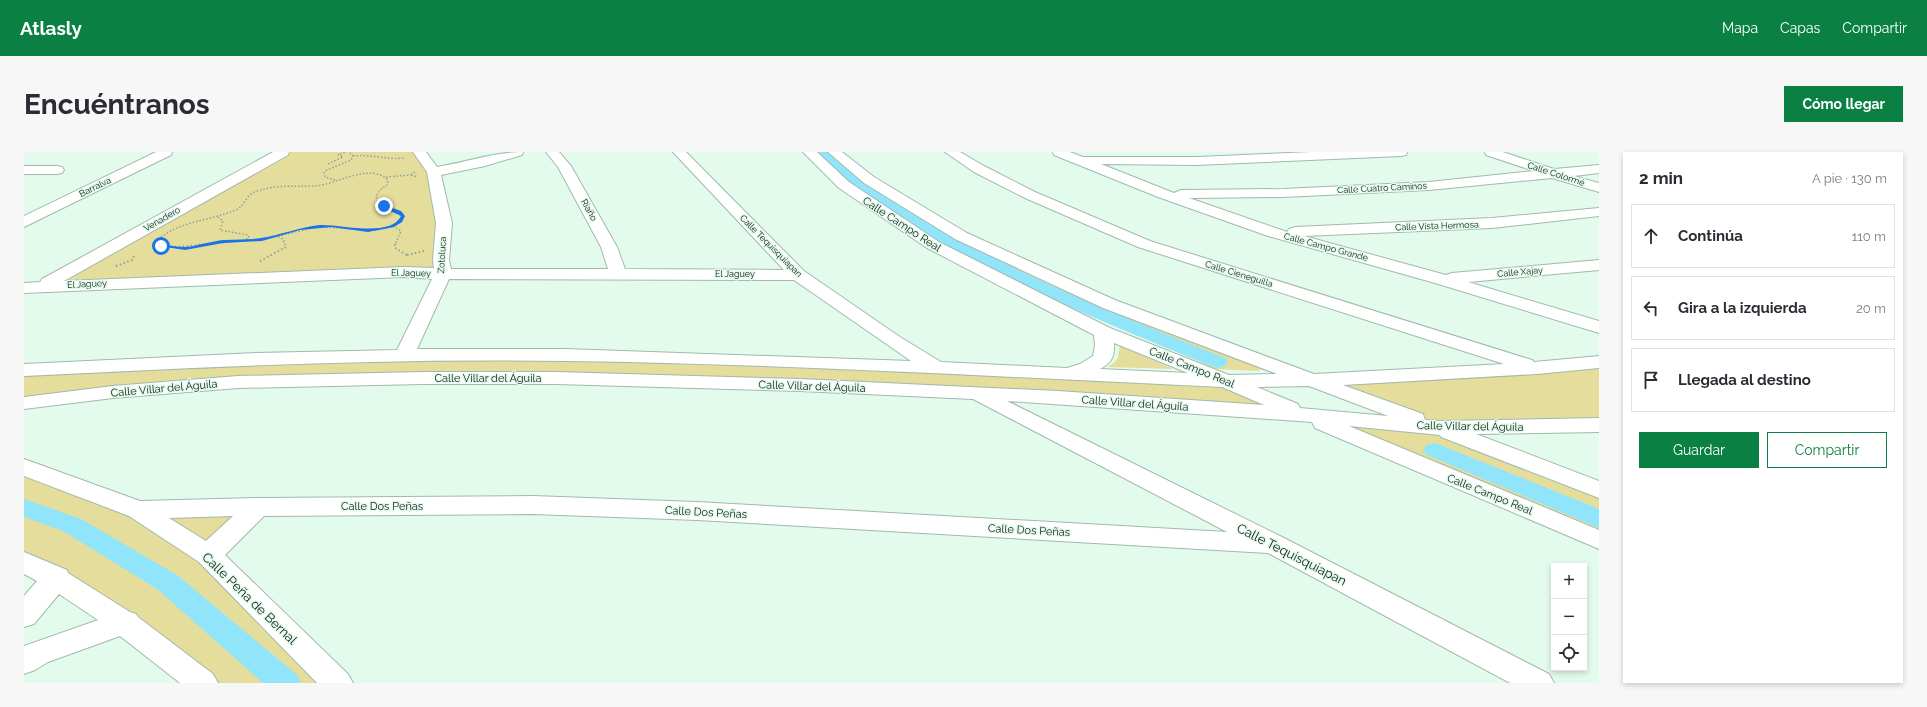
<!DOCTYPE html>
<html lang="es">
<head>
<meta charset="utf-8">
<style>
	:root { --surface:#fff; --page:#f7f7f7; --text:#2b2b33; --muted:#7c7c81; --line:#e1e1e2; --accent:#0b8043 }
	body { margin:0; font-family:Raleway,sans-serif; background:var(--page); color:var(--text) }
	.controls { position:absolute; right:12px; bottom:12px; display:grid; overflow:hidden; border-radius:0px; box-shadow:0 2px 6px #0003 }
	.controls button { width:36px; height:36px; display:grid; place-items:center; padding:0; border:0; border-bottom:1px solid var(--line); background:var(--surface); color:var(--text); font:20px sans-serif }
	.stop { position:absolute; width:12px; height:12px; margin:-9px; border:3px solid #1a73e8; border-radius:50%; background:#fff }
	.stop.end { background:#1a73e8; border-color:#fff; box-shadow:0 1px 4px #0008 }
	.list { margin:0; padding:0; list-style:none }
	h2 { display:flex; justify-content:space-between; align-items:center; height:52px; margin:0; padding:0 16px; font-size:17px }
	h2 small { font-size:13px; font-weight:400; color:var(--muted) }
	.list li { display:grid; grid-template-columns:26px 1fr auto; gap:12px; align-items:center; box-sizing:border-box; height:64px; margin:0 8px 8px; padding:0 8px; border:1px solid var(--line); border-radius:0px }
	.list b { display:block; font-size:15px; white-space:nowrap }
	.list em { font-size:13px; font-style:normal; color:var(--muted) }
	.actions { display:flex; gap:8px; padding:12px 16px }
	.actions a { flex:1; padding:9px 0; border:1px solid var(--accent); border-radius:0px; text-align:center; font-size:14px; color:var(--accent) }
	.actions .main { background:var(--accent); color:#fff }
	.icon { flex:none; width:22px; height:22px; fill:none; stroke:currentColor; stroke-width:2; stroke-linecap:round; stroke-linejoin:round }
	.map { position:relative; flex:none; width:1575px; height:531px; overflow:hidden; border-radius:0px }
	header { display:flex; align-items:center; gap:24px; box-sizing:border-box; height:56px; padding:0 20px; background:var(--accent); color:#fff }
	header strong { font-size:19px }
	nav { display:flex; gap:22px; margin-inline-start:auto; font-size:14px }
	.intro { display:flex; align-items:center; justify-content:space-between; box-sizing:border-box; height:96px; padding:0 24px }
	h1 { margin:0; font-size:28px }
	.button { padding:10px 18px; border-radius:0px; background:var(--accent); color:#fff; font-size:14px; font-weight:700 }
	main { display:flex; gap:24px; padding:0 24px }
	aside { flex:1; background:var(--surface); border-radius:0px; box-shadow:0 2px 6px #0003 }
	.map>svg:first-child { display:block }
</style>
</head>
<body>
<header>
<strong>Atlasly</strong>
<nav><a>Mapa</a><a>Capas</a><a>Compartir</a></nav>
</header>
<div class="intro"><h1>Encuéntranos</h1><a class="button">Cómo llegar</a></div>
<main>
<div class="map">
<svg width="1575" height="531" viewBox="0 0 1575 531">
	<rect width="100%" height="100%" fill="#e3fbed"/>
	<path fill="#e4dd9c" d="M 259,0 L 395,0 L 410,20 L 419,122 L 18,134 Z
		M 798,0 L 807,0 L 904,66 L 1232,211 L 1238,216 L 1235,219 L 1192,217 L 986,126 L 937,99 L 862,52 Z
		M 1096,193 L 1149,217 L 1084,215 C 1097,206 1093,207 1096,193 Z
		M 413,203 L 1202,229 L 1281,263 L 1414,276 L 1292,228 L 1575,210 L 1575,273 L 1417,276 L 1575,338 L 1575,388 L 1281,263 L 776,233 L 214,230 L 0,251 L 0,218 Z
		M 0,315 L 114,358 L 234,355 L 185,404 L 313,531 L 178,531 L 0,410 Z"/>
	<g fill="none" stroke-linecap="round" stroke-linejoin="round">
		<path fill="#90e5fb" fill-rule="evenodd" d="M 793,0 L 806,0 C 837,30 873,52 910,73 C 1002,127 1102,166 1201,206 L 1204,210 L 1201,214 L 1194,216 L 1187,214 C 1076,169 966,124 865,59 C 842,44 808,23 793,0 Z
			M 1411,291 L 1575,357 L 1575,376 L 1403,303 L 1399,298 L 1403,293 Z
			M 0,347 L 57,367 L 153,423 L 272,522 L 277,531 L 239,531 L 133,437 L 39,379 L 0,365 Z"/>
		<defs>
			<path id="minor" d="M 132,0 L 148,0 L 147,3 L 0,75 L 0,64 Z
				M 249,0 L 265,0 L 264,3 L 40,129 L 380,115 L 410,116 L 409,108 L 412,71 L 403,20 L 389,0 L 402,0 L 413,15 C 442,10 471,0 499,0 L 498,3 L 461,14 L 417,23 L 428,71 L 425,108 L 427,117 L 584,117 L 577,95 L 534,15 L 522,0 L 535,0 L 547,14 L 593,95 L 601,117 L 760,118 L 649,0 L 662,0 L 780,119 L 876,185 L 917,210 L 1043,216 L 1056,212 L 1069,204 L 1071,194 L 1070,183 L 903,96 L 815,36 L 779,0 L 793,0 L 825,30 L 915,90 L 1086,176 L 1205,223 L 1253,222 L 1079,156 L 931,87 L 840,31 L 804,0 L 818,0 L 850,25 L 943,81 L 1091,148 L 1290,222 L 1480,212 L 1114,95 L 1001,46 L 950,20 L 921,0 L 936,0 L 960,14 L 1011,40 L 1126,89 L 1508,208 L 1510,210 L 1575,204 L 1575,216 L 1513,222 L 1319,233 L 1399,262 L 1401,268 L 1416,269 L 1575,266 L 1575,280 L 1452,282 L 1575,329 L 1575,346 L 1417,285 L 1416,283 L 1325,274 L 1575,378 L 1575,397 L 1291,276 L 1288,270 L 983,249 L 1258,385 L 1525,522 L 1530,531 L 1486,531 L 1244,401 L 673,368 L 509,362 L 240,364 L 201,403 L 324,522 L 329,531 L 293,531 L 175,410 L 105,364 L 0,324 L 0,307 L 116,349 L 234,346 L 509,344 L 673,350 L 1203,380 L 949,247 L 776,239 L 532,232 L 399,232 L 214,236 L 89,246 L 0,257 L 0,245 L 89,234 L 214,224 L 399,220 L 532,220 L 776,227 L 1034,239 L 1240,253 L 1198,235 C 980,225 761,212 542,209 C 361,206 181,215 0,224 L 0,212 L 232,201 L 373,198 L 408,127 L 380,125 L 0,141 L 0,131 L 16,130 L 18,127 ZM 425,127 L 770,128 L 887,209 L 542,197 L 393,197 ZM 1090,191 L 1164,221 L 1076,217 C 1087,211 1091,205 1090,191 ZM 1285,234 L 1364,264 L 1276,256 L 1274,252 L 1233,235 ZM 209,364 L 182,389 L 145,366 Z
				M 1029,0 L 1046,0 L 1059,5 L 1173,5 L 1288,0 L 1383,0 L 1382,3 L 1377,4 L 1173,13 L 1077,12 L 1150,41 L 1157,38 L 1259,37 L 1405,30 L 1510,19 L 1462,3 L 1461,0 L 1479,0 L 1530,17 L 1575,13 L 1575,21 L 1550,24 L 1575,31 L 1575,40 L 1528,26 L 1405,38 L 1259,45 L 1165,46 L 1263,80 L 1265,77 L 1271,75 L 1468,66 L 1575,56 L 1575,64 L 1468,76 L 1280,84 L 1422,123 L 1428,121 L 1575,108 L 1575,118 L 1444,130 L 1575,169 L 1575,181 L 1411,131 L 1244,84 L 1134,45 L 1030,3 Z
				M 0,14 L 33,14 L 38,15 L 40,18 L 38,21 L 33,22 L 0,22 Z
				M 0,400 L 43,418 L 44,421 L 106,460 L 112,462 L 114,465 L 189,522 L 194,531 L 156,531 L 96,484 L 24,510 L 11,518 L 0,522 L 0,494 L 74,468 L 35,442 L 10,472 L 0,475 L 0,444 L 13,429 L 0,422 Z"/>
		</defs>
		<use href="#minor" stroke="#a2b9ab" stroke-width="2"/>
		<path stroke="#90a298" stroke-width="1.5" stroke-dasharray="1.5 2" stroke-linecap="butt" d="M 316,2 L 322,0
			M 329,4 C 347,2 363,8 381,6
			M 304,12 L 319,5 L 313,2
			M 391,20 L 386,23 L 394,25
			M 362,25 L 386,23
			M 311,28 L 301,25 L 300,21 L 303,18 L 327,8 L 329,4 L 325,0
			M 194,65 L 199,69 L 196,78 L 224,83 L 225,86 L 219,89
			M 369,74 L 377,79 L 371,93
			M 254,85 L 259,87 L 261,93
			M 136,93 L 133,89 C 153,69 186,69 212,58 C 221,54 222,42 233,39 C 255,32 270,35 291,34 C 312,33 345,10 364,28 L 363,33 L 356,38 L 352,44 L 353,50 L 376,60 L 379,64 L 373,72 L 364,76 L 353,78 L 293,75 L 246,86 L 177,93"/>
		<path stroke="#90a298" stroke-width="2" stroke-dasharray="1.5 2.5" stroke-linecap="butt" d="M 136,92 L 137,94 L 153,95 L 184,92
			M 371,92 L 371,96 L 383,103
			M 383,103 L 400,99
			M 236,109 L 262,95 L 261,92
			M 92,114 L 108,108 L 111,102"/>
		<use href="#minor" fill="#fff" fill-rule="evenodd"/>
	</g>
	<path fill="#1a73e8" d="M 360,53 L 377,59 L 381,64 L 378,70 L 370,75 L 344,80 L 307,75 L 276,78 L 238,89 L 199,91 L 161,98 L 135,94 L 137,93 C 145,93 153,95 161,95 C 174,94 187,89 200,88 C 213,87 225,88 237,86 C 257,83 276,75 296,73 C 315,72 367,86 377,64 L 358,55 Z"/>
	<g text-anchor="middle" stroke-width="3" stroke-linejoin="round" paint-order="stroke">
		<g font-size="9" fill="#171f1a" stroke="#e3fbed">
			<text transform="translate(1532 22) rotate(18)" y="3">Calle Colormé</text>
			<text transform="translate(71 35) rotate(-26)" y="3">Barralva</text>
			<text transform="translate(1358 36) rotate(-3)" y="3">Calle Cuatro Caminos</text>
			<text transform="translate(565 58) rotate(61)" y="3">Riaño</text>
			<text transform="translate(138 67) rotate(-30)" y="3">Venadero</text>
			<text transform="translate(1413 74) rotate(-2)" y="3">Calle Vista Hermosa</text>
			<text transform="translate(747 94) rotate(45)" y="3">Calle Tequisquiapan</text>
			<text transform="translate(1302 95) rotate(15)" y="3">Calle Campo Grande</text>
			<text transform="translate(418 103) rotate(-87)" y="3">Zotoluca</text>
			<text transform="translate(1496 120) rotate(-5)" y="3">Calle Xajay</text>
			<text transform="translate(387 121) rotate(1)" y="3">El Jaguey</text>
			<text x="711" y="125">El Jaguey</text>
			<text transform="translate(1215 122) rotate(17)" y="3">Calle Cieneguilla</text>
			<text transform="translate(63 132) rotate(-3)" y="3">El Jaguey</text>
		</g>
		<g font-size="11" fill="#171f1a" stroke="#e3fbed">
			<text transform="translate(878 72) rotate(33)" y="4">Calle Campo Real</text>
			<text transform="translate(1168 215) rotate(22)" y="4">Calle Campo Real</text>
			<text x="464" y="230">Calle Villar del Águila</text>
			<text transform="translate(788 234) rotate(2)" y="4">Calle Villar del Águila</text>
			<text transform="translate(140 236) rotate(-5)" y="4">Calle Villar del Águila</text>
			<text transform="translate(1111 251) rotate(4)" y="4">Calle Villar del Águila</text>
			<text transform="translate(1446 274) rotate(1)" y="4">Calle Villar del Águila</text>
			<text transform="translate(1466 342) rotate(22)" y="4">Calle Campo Real</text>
			<text x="358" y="358">Calle Dos Peñas</text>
			<text transform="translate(682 360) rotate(3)" y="4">Calle Dos Peñas</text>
			<text transform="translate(1005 378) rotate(3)" y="4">Calle Dos Peñas</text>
		</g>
		<g font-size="13" fill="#171f1a" stroke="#e3fbed">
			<text transform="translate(1268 402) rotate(27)" y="5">Calle Tequisquiapan</text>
			<text transform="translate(226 446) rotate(44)" y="5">Calle Peña de Bernal</text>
		</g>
	</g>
</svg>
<div class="controls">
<button>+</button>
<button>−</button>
<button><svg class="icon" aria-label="locate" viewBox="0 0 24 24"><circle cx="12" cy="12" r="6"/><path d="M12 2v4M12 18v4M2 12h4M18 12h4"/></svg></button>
</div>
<div class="stop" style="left:137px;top:94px"></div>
<div class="stop end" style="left:360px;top:54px"></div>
</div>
<aside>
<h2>2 min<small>A pie · 130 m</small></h2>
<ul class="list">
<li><svg class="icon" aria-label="ahead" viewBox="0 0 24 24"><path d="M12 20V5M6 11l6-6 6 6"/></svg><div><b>Continúa</b></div><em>110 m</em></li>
<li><svg class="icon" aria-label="left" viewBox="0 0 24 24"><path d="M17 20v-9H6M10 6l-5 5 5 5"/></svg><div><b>Gira a la izquierda</b></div><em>20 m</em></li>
<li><svg class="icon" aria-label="arrive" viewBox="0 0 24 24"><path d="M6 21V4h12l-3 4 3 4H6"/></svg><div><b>Llegada al destino</b></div></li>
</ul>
<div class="actions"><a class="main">Guardar</a><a>Compartir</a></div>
</aside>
</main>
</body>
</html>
